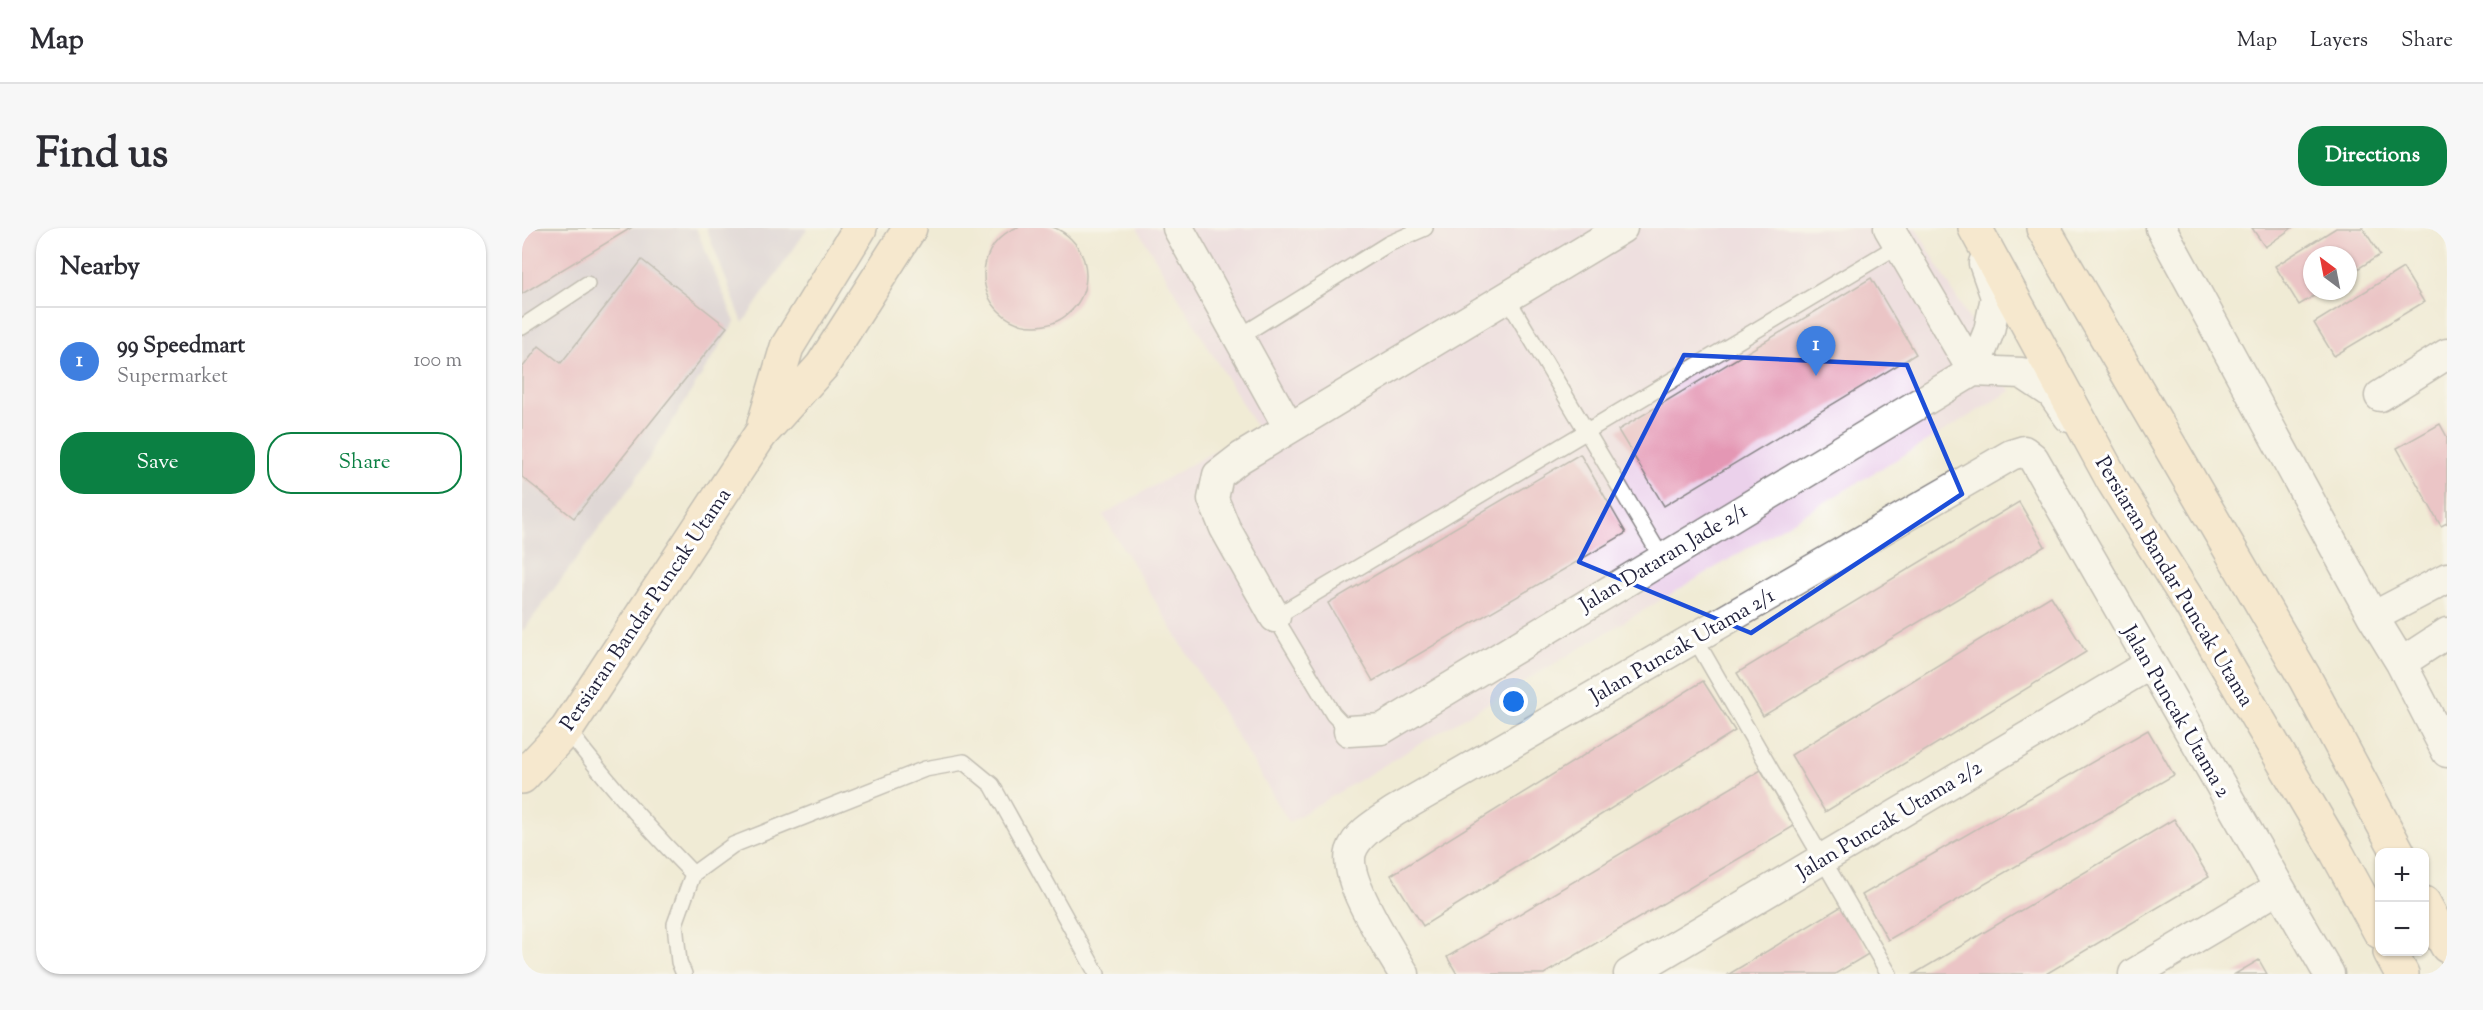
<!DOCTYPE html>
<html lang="en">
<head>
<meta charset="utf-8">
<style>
	:root { --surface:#fff; --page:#f7f7f7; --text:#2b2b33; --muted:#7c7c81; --line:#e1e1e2; --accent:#0b8043 }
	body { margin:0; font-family:"Sorts Mill Goudy",serif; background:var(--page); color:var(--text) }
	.controls { position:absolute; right:18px; bottom:18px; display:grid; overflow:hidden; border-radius:12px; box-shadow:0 2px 4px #0004 }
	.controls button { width:54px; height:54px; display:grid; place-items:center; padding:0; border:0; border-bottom:2px solid var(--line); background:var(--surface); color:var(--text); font:30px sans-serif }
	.compass { position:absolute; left:1781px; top:18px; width:54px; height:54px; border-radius:50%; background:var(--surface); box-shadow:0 2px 4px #0004; rotate:328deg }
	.you { position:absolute; left:992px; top:474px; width:21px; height:21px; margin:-15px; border:4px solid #fff; border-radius:50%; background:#1a73e8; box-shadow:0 0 0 9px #1a73e833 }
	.badge { display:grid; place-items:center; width:39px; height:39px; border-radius:50%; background:var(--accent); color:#fff; font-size:20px; font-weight:700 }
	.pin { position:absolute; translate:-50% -50px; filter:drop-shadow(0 2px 3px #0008) }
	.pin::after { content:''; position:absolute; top:32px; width:21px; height:18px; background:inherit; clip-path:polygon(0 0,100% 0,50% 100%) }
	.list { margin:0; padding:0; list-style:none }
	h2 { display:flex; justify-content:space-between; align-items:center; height:78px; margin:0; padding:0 24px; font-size:26px }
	h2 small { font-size:20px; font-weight:400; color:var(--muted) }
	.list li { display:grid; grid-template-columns:39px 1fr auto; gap:18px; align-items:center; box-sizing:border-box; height:108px; padding:0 24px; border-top:2px solid var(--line) }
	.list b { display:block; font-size:22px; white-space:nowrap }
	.list p { margin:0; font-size:20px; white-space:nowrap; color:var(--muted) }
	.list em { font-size:20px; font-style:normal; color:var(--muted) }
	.actions { display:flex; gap:12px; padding:18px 24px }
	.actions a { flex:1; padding:14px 0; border:2px solid var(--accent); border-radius:24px; text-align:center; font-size:21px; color:var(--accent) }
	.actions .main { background:var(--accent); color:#fff }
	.map { position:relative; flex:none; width:1925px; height:746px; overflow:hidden; border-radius:24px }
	header { display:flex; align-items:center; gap:36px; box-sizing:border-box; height:84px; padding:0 30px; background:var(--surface); border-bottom:2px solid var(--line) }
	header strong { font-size:28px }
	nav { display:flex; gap:33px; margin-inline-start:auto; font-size:21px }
	.intro { display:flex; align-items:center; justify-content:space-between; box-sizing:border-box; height:144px; padding:0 36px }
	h1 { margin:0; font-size:42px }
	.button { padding:15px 27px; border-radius:24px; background:var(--accent); color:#fff; font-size:21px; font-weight:700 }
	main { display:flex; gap:36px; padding:0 36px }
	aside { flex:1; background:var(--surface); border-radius:24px; box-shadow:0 2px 4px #0004 }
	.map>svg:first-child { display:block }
</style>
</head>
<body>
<header>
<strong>Map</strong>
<nav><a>Map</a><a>Layers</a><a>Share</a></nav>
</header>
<div class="intro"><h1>Find us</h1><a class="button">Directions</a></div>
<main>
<aside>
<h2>Nearby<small></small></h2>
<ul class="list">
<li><span class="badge" style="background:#3f7fe0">1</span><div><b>99 Speedmart</b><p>Supermarket</p></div><em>100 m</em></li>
</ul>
<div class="actions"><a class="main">Save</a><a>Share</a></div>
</aside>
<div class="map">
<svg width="1925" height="746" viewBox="0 0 1925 746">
	<rect width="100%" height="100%" fill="#fff"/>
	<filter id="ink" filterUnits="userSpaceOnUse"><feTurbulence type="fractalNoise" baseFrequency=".0167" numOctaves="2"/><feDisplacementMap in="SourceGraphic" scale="12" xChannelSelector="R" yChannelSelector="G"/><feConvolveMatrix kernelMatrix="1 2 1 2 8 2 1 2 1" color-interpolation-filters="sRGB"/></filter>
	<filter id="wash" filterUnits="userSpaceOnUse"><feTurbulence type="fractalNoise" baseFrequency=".008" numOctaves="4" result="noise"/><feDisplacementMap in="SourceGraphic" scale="24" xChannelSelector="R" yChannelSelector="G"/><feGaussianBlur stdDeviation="1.35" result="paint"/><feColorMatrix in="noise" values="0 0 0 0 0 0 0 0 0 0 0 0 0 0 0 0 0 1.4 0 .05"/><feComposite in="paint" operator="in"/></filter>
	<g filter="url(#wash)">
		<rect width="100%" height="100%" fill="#f0ebd5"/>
		<path fill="#ebd1eb" d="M 615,0 L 1394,0 L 1489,163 L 767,594 L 581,287 L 734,199 Z"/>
		<path fill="#cbbfd5" d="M 0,0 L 174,0 L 213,94 L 112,254 L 0,404 Z
			M 184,0 L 286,0 L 221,95 Z"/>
		<g id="blocks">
			<path fill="#e497b4" d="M462 47a51 51 0 1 1 102 0a51 51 0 1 1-102 0Z
				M 0,0 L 109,0 L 0,66 Z
				M 1730,0 L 1770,0 L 1743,19 Z
				M 1814,0 L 1841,0 L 1858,27 L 1826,47 L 1826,27 L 1790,27 L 1790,63 L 1800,63 L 1777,77 L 1753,38 Z
				M 120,32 L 205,99 L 52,290 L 0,249 L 0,140 L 17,118 L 39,135 Z
				M 1881,40 L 1902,74 L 1812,128 L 1792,95 Z
				M 1349,50 L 1394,126 L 1142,278 L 1096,202 Z
				M 1918,196 L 1925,209 L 1925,295 L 1919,298 L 1875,220 Z
				M 1058,226 L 1104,305 L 851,453 L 806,375 Z
				M 1497,274 L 1523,318 L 1241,488 L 1215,445 Z
				M 1529,368 L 1564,424 L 1303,584 L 1269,527 Z
				M 1181,453 L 1213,503 L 901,698 L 869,647 Z
				M 1626,502 L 1652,547 L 1366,712 L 1340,667 Z
				M 1239,542 L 1272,598 L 1022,746 L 935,746 L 925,729 Z
				M 1652,591 L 1687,649 L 1524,746 L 1392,746 Z
				M 1320,678 L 1348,725 L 1313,746 L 1207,746 Z
				M 1737,732 L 1745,746 L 1713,746 Z"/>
		</g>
	</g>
	<g filter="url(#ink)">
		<use href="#blocks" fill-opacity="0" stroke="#898688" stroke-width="1.5"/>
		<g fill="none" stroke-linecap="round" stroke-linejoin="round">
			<defs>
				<path id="lane" d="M 985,70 L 1140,330
					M 0,99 L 65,56
					M 717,109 L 866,16 L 903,0
					M 1172,409 L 1367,746
					M 45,501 C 84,553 126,600 171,646 L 153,696 L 157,734 L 162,746
					M 827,503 L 811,486 L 753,389 L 1377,17
					M 171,646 L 211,617 L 403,541 L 442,534 L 470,557 L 575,746"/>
				<path id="street" d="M 656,0 L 767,200
					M 1367,0 L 1451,143
					M 1639,0 L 1851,389 L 1879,435 L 1925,524
					M 1451,143 L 1500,145 L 1530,165 L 1547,189
					M 1451,143 L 1467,103 L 1474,69 L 1462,35
					M 1858,168 L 1925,126
					M 753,389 L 703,300 L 691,271 L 696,247 L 718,230 L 1100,0
					M 1851,389 L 1925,350
					M 1879,435 L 1925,405
					M 827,503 L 860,501 L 1451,143
					M 882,746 C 867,720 821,652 829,624 C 835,605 858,593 873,583 L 1489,227 L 1502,223 L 1511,230 L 1807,746
					M 1107,746 L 1628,436
					M 1612,746 L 1757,660"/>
				<path id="secondary" d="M 1453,0 L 1591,253 L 1669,377 L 1815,625 L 1858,704
					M 1521,0 L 1784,452 L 1876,624
					M 242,196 L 265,119 L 338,0
					M 0,549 L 45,501 L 238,207 L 300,138 L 388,0
					M 1902,675 L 1925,718
					M 1868,724 L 1880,746"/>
			</defs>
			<use href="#lane" stroke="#898688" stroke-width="18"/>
			<use href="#street" stroke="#898688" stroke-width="33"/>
			<use href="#secondary" stroke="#898688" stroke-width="36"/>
			<use href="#lane" stroke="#fff" stroke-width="15"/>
			<use href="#street" stroke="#fff" stroke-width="30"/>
			<use href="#secondary" stroke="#fde5c5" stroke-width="33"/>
		</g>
	</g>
	<path d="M0 0H1925V746H0ZM 1162,127 L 1385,137 L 1440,266 L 1229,405 L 1057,334 Z" fill="#f0ebd5" fill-opacity=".55" fill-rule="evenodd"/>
	<path fill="none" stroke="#1d4ed8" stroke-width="4.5" stroke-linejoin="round" d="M 1162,127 L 1385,137 L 1440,266 L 1229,405 L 1057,334 Z"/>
	<g text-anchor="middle" stroke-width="6" stroke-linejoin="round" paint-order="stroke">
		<g font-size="21" fill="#22223b" stroke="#fff">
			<text transform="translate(1141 329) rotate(-31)" y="7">Jalan Dataran Jade 2/1</text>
			<text transform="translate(1653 353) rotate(59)" y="7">Persiaran Bandar Puncak Utama</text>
			<text transform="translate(123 381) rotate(-56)" y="7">Persiaran Bandar Puncak Utama</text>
			<text transform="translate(1160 417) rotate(-30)" y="7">Jalan Puncak Utama 2/1</text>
			<text transform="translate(1655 483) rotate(60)" y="7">Jalan Puncak Utama 2</text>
			<text transform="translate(1367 591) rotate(-31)" y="7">Jalan Puncak Utama 2/2</text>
		</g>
	</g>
</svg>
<div class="controls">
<button>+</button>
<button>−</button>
</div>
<svg class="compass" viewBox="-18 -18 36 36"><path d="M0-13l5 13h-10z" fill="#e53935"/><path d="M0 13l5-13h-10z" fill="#7c7c81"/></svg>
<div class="you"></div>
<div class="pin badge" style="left:1294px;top:148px;background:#3f7fe0">1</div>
</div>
</main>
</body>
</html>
